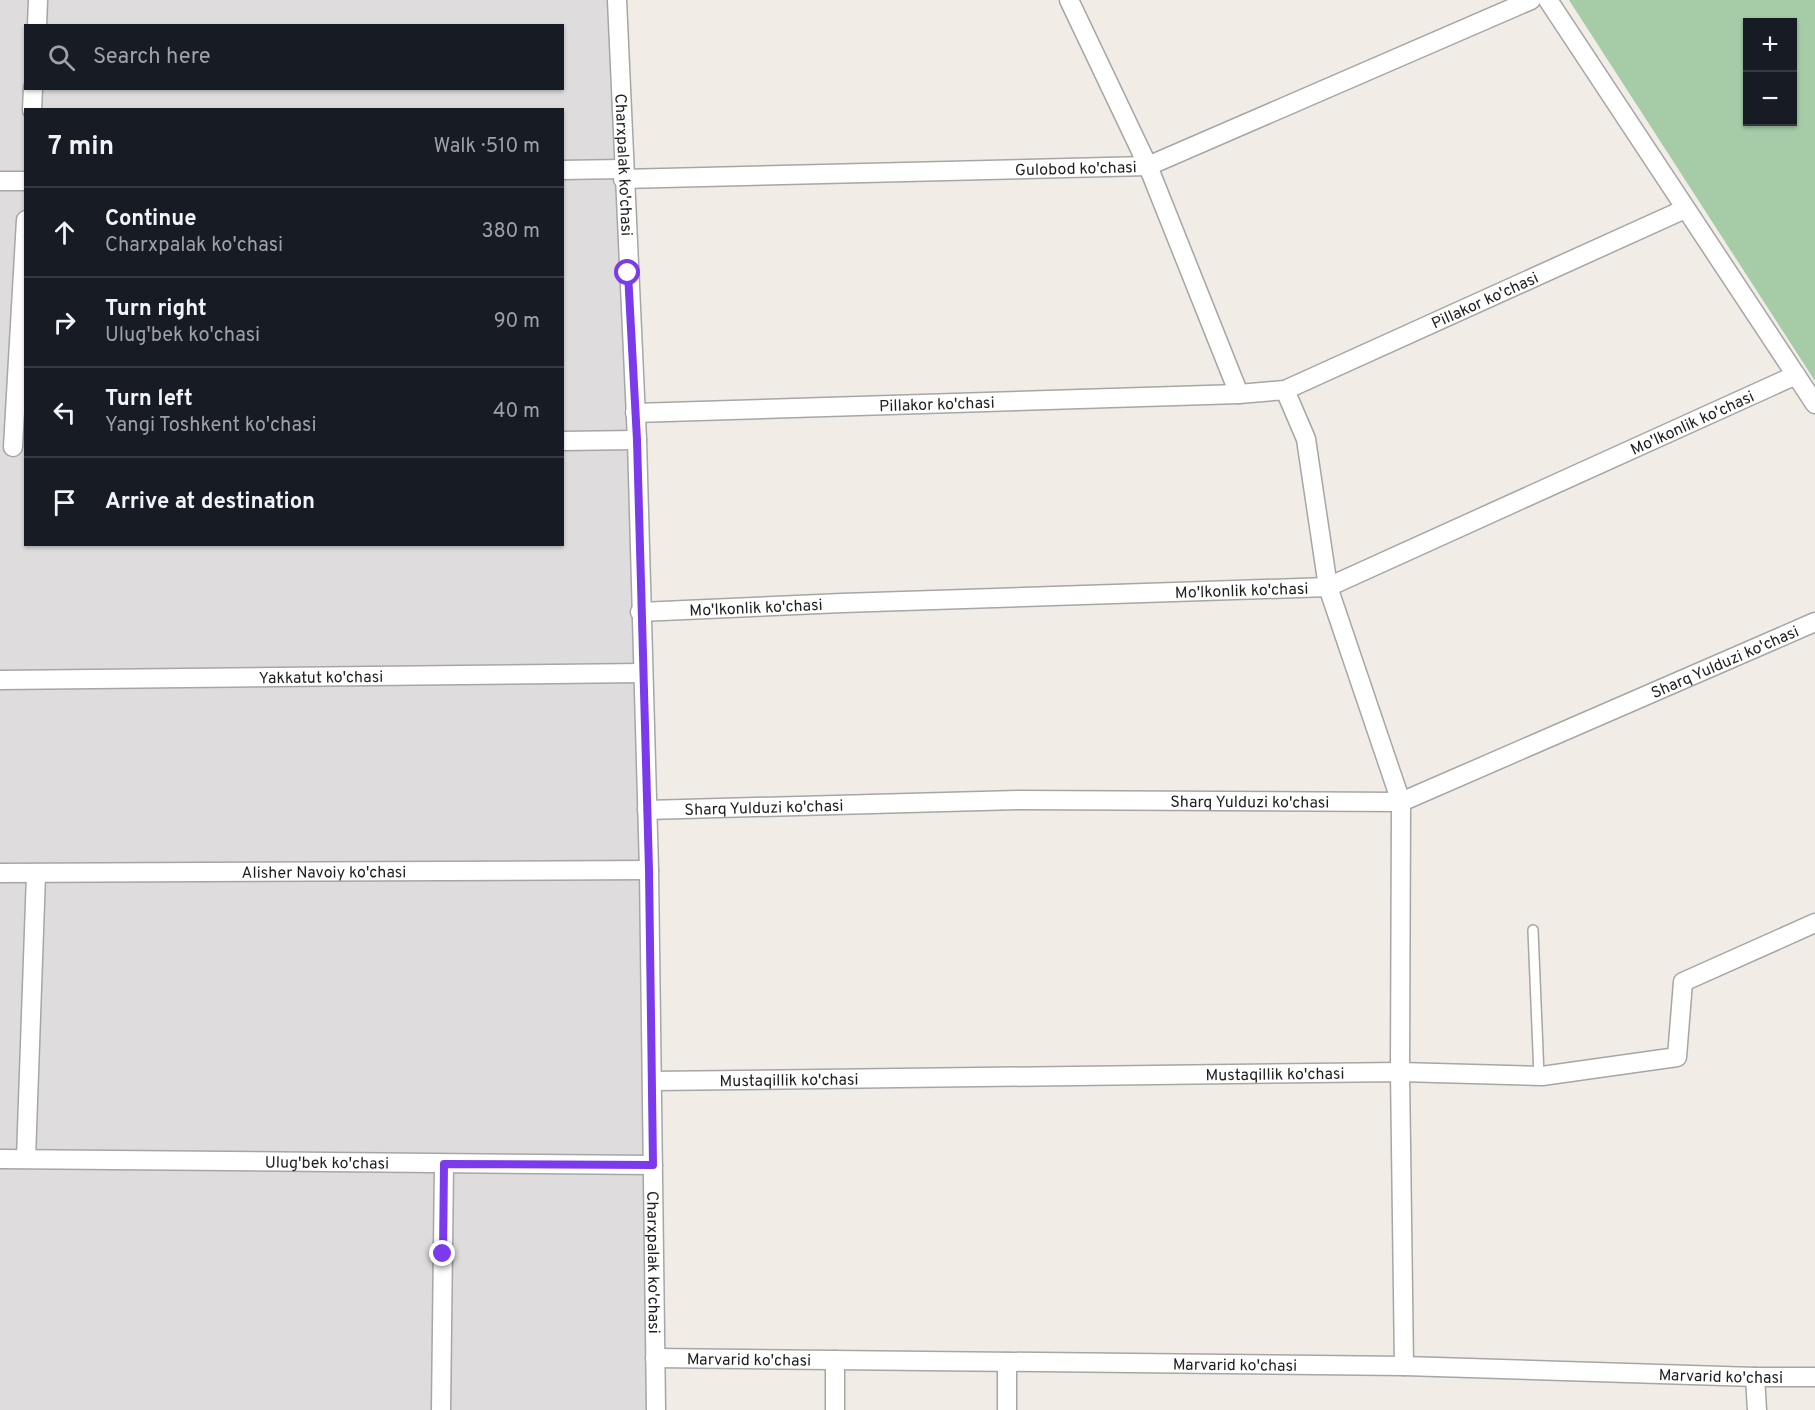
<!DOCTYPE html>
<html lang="en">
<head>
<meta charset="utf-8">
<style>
	:root { --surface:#171b24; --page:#20242c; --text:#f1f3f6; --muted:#9ea1a6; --line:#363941 }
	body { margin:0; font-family:Overpass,sans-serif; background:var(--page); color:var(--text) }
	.controls { position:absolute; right:18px; top:18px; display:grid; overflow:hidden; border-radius:0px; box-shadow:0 2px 4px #0004 }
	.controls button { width:54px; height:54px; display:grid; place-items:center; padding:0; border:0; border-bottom:2px solid var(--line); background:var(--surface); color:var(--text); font:30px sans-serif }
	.stop { position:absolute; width:18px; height:18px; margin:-14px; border:4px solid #7c3aed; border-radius:50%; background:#fff }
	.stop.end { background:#7c3aed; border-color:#fff; box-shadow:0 2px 6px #0008 }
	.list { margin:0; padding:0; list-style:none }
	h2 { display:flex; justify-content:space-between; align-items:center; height:78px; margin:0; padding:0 24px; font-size:26px }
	h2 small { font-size:20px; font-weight:400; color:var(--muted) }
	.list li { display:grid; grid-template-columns:39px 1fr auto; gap:18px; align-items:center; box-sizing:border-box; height:90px; padding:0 24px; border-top:2px solid var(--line) }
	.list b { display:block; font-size:22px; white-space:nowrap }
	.list p { margin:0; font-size:20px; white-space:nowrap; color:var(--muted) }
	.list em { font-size:20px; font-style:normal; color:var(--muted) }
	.icon { flex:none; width:33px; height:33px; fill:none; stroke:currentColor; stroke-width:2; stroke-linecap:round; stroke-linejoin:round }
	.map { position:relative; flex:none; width:1815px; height:1410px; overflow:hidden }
	.search { position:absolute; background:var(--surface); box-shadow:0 2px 4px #0004; left:24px; top:24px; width:540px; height:66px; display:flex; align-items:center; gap:15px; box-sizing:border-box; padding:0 21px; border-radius:0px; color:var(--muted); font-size:22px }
	.panel { position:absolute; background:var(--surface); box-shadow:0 2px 4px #0004; left:24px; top:108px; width:540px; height:438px; border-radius:0px }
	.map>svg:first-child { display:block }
</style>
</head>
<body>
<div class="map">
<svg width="1815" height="1410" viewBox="0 0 1815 1410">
	<rect width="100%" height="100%" fill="#f1ece5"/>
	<path fill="#dedcdc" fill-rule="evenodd" d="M 0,0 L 617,0 L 656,1410 L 0,1410 ZM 26,26 L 562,26 L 562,88 L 26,88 ZM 26,110 L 562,110 L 562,544 L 26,544 Z"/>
	<path fill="#a5cba7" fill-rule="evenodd" d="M 1569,0 L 1815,0 L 1815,381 ZM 1748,22 L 1792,22 L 1792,122 L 1748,122 Z"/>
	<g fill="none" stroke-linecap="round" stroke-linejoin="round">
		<defs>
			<path id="service" d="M 1533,930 L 1539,1076"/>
			<g id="minor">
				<path id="s1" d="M 617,0 L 637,440 L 649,870 L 656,1410"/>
				<path d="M 1069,0 L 1148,166 L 1239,394 L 1285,390 L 1306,439 L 1328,587 L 1401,802 L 1400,1072 L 1404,1366"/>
				<path d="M 1548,0 L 1815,404"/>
				<path d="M 37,26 L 38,0"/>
				<path d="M 32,110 L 33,88"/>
				<path d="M 562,170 L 622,169"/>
				<path id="s2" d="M 623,179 L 1148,166 L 1531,0"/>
				<path d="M 0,181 L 26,181"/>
				<path id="s3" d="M 1285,390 L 1685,209"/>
				<path id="s4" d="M 635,413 L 1239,394"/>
				<path d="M 562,441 L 637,440"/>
				<path d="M 13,447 L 26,220"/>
				<path id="s5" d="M 640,612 L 842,603 L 1328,587 L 1796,375"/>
				<path id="s6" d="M 0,680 L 643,673"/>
				<path id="s7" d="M 647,810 L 1018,800 L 1401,802 L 1815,622"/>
				<path id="s8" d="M 0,873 L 649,870"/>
				<path id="s9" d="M 653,1081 L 1400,1072 L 1542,1076 L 1677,1057 L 1683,982 L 1815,923"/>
				<path d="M 26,1158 L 36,874"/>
				<path id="s10" d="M 0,1159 L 653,1165"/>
				<path id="s11" d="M 655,1358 L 1404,1366 L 1755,1377 L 1815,1377"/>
				<path d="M 835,1360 L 835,1410"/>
				<path d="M 1007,1362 L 1007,1410"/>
				<path d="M 1755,1377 L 1757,1410"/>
				<path d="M 441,1410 L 444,1164"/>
			</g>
		</defs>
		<use href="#service" stroke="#a6a6a6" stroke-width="12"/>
		<use href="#minor" stroke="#a6a6a6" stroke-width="21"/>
		<use href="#service" stroke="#fff" stroke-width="9"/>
		<use href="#minor" stroke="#fff" stroke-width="18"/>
	</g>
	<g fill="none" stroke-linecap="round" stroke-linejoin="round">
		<path stroke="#7c3aed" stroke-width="8" d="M 443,1254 L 444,1164 L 653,1165 L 649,870 L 637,440 L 628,273"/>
	</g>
	<g text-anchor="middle" stroke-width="4.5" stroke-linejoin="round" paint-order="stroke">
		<g font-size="16" fill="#1f1f1f" stroke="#fff">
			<text dy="6" stroke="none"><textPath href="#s1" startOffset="165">Charxpalak ko'chasi</textPath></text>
			<text dy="6" stroke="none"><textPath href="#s2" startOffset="453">Gulobod ko'chasi</textPath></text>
			<text dy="6" stroke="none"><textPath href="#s3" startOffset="219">Pillakor ko'chasi</textPath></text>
			<text dy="6" stroke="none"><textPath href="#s4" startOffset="302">Pillakor ko'chasi</textPath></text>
			<text dy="6" stroke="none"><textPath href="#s5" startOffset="1088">Mo'lkonlik ko'chasi</textPath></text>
			<text dy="6" stroke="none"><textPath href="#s5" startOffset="602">Mo'lkonlik ko'chasi</textPath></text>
			<text dy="6" stroke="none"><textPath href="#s5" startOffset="116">Mo'lkonlik ko'chasi</textPath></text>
			<text dy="6" stroke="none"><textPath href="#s7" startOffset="1107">Sharq Yulduzi ko'chasi</textPath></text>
			<text dy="6" stroke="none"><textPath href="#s6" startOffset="321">Yakkatut ko'chasi</textPath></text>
			<text dy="6" stroke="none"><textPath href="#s7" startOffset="603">Sharq Yulduzi ko'chasi</textPath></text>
			<text dy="6" stroke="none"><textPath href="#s7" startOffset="117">Sharq Yulduzi ko'chasi</textPath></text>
			<text dy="6" stroke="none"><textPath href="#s8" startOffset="324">Alisher Navoiy ko'chasi</textPath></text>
			<text dy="6" stroke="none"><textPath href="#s9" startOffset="622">Mustaqillik ko'chasi</textPath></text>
			<text dy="6" stroke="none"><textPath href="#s9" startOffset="136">Mustaqillik ko'chasi</textPath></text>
			<text dy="6" stroke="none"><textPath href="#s10" startOffset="327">Ulug'bek ko'chasi</textPath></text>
			<text dy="6" stroke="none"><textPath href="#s1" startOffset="1263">Charxpalak ko'chasi</textPath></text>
			<text dy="6" stroke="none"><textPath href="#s11" startOffset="94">Marvarid ko'chasi</textPath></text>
			<text dy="6" stroke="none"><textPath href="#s11" startOffset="580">Marvarid ko'chasi</textPath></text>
			<text dy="6" stroke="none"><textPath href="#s11" startOffset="1066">Marvarid ko'chasi</textPath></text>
		</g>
	</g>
</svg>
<div class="controls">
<button>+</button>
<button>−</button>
</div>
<div class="stop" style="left:628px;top:273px"></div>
<div class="stop end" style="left:443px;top:1254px"></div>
<div class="search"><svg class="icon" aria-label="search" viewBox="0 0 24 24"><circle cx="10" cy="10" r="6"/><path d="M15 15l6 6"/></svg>Search here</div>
<section class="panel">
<h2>7 min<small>Walk · 510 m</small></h2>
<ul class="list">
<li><svg class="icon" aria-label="ahead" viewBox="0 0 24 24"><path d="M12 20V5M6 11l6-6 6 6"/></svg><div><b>Continue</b><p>Charxpalak ko'chasi</p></div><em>380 m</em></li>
<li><svg class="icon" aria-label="right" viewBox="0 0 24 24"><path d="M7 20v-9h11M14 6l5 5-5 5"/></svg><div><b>Turn right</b><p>Ulug'bek ko'chasi</p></div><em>90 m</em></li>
<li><svg class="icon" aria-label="left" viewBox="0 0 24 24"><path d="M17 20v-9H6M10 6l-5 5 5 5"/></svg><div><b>Turn left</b><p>Yangi Toshkent ko'chasi</p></div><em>40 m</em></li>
<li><svg class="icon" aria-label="arrive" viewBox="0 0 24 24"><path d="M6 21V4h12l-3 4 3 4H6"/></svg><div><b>Arrive at destination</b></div></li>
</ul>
</section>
</div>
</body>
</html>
